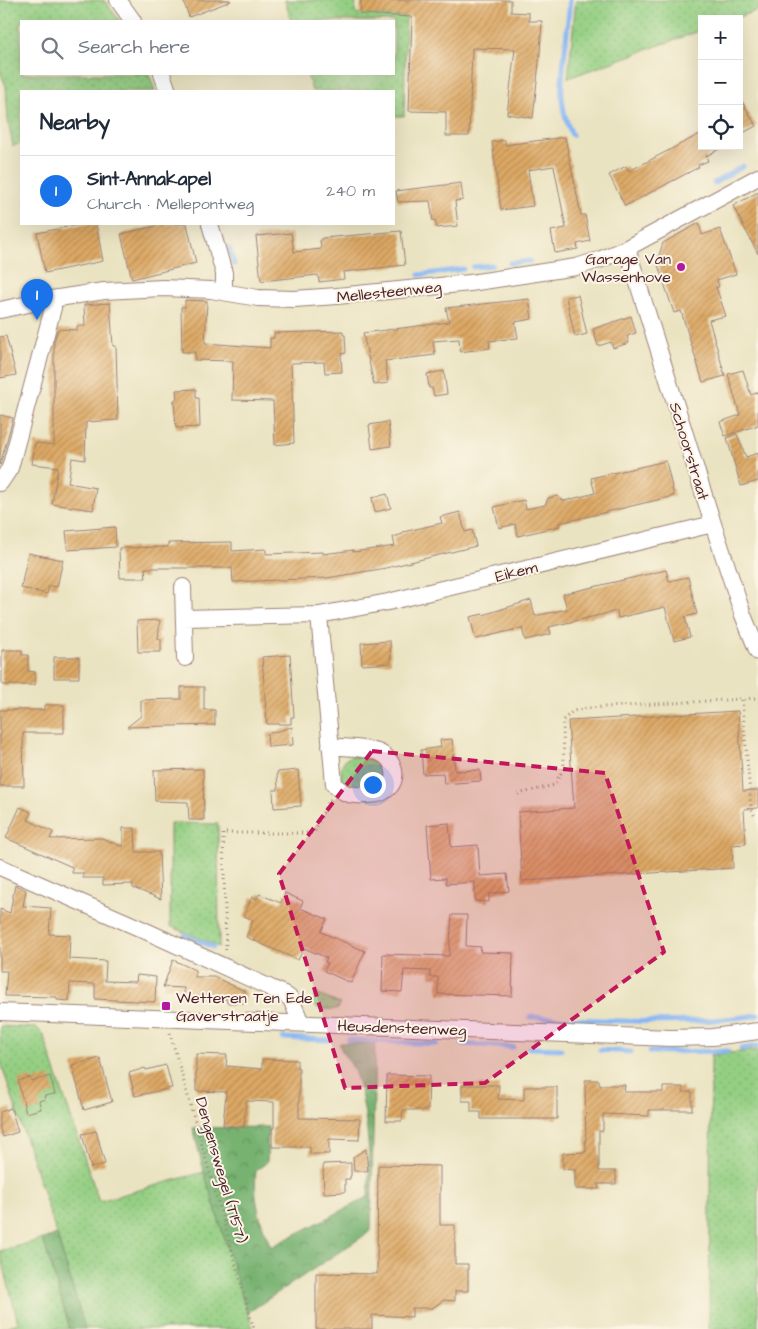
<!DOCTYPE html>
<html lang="en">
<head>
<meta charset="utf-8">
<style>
	:root { --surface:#fff; --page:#f2f2f3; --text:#1f2937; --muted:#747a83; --line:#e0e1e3; --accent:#1a73e8 }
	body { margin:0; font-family:"Architects Daughter",sans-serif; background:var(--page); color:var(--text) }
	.controls { position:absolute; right:15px; top:15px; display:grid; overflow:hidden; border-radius:0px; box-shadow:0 5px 20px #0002 }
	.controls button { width:45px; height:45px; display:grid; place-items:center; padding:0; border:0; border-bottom:1px solid var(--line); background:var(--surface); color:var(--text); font:25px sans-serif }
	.you { position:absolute; left:372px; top:784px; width:18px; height:18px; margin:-12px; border:4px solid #fff; border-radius:50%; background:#1a73e8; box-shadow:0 0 0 8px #1a73e833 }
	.badge { display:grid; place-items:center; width:32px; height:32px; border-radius:50%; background:var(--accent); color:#fff; font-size:16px; font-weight:700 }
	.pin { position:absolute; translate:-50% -41px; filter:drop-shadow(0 1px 2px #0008) }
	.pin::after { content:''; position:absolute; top:26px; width:18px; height:15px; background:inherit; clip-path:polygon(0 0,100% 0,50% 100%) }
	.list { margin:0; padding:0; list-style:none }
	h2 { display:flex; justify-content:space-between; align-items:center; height:65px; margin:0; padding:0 20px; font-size:21px }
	h2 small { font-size:16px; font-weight:400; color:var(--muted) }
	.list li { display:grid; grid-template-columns:32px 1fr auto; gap:15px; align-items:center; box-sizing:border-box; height:70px; padding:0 20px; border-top:1px solid var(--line) }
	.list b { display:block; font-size:19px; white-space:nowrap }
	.list p { margin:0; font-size:16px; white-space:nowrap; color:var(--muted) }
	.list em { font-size:16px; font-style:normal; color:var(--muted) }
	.icon { flex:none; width:28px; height:28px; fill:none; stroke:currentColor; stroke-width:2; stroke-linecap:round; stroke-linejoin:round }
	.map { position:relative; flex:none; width:758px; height:1329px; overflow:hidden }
	.search { position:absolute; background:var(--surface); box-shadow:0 5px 20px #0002; left:20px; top:20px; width:375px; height:55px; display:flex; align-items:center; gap:12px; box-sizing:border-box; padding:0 18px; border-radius:0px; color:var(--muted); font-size:19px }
	.panel { position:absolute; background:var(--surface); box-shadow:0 5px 20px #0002; left:20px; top:90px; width:375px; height:135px; border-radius:0px }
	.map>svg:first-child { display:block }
</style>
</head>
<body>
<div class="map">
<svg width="758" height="1329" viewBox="0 0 758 1329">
	<defs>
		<pattern id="grass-dots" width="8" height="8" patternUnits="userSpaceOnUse" patternTransform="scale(1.25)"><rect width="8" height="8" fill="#94cf83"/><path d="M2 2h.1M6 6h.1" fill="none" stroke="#81b171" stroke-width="1.8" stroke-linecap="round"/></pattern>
		<pattern id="forest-crowns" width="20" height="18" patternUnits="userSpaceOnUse" patternTransform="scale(1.25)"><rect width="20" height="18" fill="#77b271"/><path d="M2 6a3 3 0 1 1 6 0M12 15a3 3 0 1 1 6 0" fill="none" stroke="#64905d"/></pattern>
		<pattern id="building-hatch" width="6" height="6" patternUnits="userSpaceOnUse" patternTransform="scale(1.25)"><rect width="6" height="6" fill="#dda965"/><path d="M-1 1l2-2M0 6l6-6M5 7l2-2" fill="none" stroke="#b58953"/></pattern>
	</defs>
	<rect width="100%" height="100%" fill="#fcf5e5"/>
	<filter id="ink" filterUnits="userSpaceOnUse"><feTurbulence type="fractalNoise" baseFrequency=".02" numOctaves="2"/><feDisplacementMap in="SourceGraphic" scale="10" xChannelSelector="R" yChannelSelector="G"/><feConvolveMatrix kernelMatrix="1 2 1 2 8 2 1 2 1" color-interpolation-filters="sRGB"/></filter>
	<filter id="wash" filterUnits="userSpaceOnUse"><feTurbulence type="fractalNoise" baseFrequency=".0096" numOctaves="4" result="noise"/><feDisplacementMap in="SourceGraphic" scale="20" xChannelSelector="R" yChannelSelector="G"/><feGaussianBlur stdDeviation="1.12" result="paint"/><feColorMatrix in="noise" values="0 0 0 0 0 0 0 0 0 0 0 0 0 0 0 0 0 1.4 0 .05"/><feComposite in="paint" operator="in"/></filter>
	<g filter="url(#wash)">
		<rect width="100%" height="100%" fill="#eae3c1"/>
		<path fill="url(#grass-dots)" stroke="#6f7757" d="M 0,0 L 104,0 L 120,21 L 21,21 L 21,74 L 149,74 L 155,91 L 21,91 L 21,143 L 13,146 L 8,121 L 6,86 L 0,72 Z
			M 285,0 L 356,0 L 355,13 L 406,17 L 404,116 L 394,116 L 394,91 L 312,91 L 307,74 L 394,74 L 394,21 L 291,21 Z
			M 576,0 L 758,0 L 758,10 L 733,19 L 702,19 L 702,30 L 568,78 Z
			M 352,756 L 380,761 L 387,769 L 386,779 L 379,787 L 354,789 L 342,782 C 341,770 339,761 352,756 Z
			M 170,823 L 218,824 L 219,947 L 170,926 Z
			M 316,994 L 340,1004 L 338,1009 C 329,1009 318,1011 312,1004 Z
			M 0,1026 L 37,1028 L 43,1034 L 99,1201 L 204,1172 L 253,1329 L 85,1329 L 57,1235 L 0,1060 Z
			M 758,1050 L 758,1329 L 709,1329 L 711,1055 Z
			M 43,1239 L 70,1329 L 0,1329 L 18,1323 L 0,1251 Z"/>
		<path fill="url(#forest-crowns)" stroke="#60684e" d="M 340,1043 L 375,1044 L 371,1231 L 247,1313 L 204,1172 L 193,1128 L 268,1127 L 267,1162 L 256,1171 C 253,1198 260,1222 271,1247 L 368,1197 C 371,1161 368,1121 359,1085 C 357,1079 355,1072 352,1066 C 348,1059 339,1051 340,1043 Z
			M 57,1235 L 85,1329 L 70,1329 L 43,1239 Z"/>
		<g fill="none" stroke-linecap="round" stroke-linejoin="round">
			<path stroke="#89b8f4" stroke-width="5" d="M 570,0 C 568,17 567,34 565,51 C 561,82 558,105 572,135
				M 714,183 L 743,166
				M 229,248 L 234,264
				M 510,263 L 530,261
				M 473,267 L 492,265
				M 419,275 L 463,269
				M 185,935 L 213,947
				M 530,1017 C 606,1020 683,1027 758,1015
				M 283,1038 L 328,1040
				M 348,1040 L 437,1044
				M 462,1044 L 513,1047
				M 529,1048 L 561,1049
				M 741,1049 L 758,1046
				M 600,1050 L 631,1052
				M 649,1052 L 728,1051"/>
		</g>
		<g id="blocks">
			<path fill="url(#building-hatch)" d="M 183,0 L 230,0 L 231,1 L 189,17 Z
				M 361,0 L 511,0 L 511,12 L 529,13 L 529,21 L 542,21 L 540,53 L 533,118 L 507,114 L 515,49 L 472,48 L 469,136 L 446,136 L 446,112 L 409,111 L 412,17 L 360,14 Z
				M 739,96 L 756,126 L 739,135 Z
				M 702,133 L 702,146 L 725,146 L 706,156 L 708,161 L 698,165 L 699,167 L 625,206 L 609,175 L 626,166 L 629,171 Z
				M 565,137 L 581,215 L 585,215 L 590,241 L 577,244 L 578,249 L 555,253 L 551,231 L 566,228 L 554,166 L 528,170 L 533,206 L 501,210 L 492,142 L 505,140 L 505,145 Z
				M 461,183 L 463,200 L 455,201 L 458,226 L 437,228 L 435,220 L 433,221 L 430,201 L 398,202 L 396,191 Z
				M 758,192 L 758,254 L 733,206 Z
				M 699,223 L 702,235 L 720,229 L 736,274 L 717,280 L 719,287 L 716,287 L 726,316 L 709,320 L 725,376 L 703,382 L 681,311 L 674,313 L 657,262 L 663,243 Z
				M 82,224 L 96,224 L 103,261 L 45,273 L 37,233 Z
				M 164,224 L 187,224 L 196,263 L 132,279 L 121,234 Z
				M 401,231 L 405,265 L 343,272 L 344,279 L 319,282 L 318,275 L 261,281 L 256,236 L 291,233 L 294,252 L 321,249 L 320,240 L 323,238 Z
				M 578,295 L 587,334 L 575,337 L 566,297 Z
				M 529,299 L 532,319 L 515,322 L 518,338 L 489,341 L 490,348 L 460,352 L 459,339 L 433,341 L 435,355 L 385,361 L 388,383 L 374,385 L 363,333 L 449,322 L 446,308 Z
				M 185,300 L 207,301 L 205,343 L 270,348 L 270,338 L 274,338 L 274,333 L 343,331 L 343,335 L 345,335 L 346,353 L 341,354 L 342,372 L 325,373 L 324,362 L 291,363 L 294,443 L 275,445 L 273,401 L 232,400 L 233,361 L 195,360 L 195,352 L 182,352 L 181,307 L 185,307 Z
				M 110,303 L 113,346 L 116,346 L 118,420 L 86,422 L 85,460 L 72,458 L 68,483 L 96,488 L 93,510 L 52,504 L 58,467 L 32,464 L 35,443 L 54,445 L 54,342 L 58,329 L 77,330 L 77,326 L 85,326 L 84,305 Z
				M 631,316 L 636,333 L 627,336 L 629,343 L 613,348 L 611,342 L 598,346 L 593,329 Z
				M 6,336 L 16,375 L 0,378 L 0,337 Z
				M 743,370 L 751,395 L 758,392 L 758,425 L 725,436 L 720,422 L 740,415 L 728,374 Z
				M 444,371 L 447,394 L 434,396 L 432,388 L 429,388 L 427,374 Z
				M 196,389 L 196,398 L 199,398 L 200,427 L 176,428 L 174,400 L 177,399 L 176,390 Z
				M 0,415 L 13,418 L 0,465 Z
				M 388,422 L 391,446 L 372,449 L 369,425 Z
				M 737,434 L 746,457 L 758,453 L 758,481 L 741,486 L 727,438 Z
				M 666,461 L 674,496 L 577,519 L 559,523 L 560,526 L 518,536 L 515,524 L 499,528 L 494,507 L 524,500 L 526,509 L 545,505 L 548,498 L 557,496 L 564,501 L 595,493 L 591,478 Z
				M 387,494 L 391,508 L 375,512 L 372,498 Z
				M 460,512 L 465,532 L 472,530 L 476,546 L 386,568 L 327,578 L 233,582 L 232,568 L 145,568 L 146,578 L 120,578 L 119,548 L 168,547 L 168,543 L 232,542 L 232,551 L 266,549 L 266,554 L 323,552 L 323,554 L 353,550 L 353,552 L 395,546 L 393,537 L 403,534 L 403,532 L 442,523 L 440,517 Z
				M 115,527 L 116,547 L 68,550 L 66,531 Z
				M 28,553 L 63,560 L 57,587 L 49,586 L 47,594 L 21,588 Z
				M 666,570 L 669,581 L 688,577 L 697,614 L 685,617 L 690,637 L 674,641 L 665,607 L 618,618 L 617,611 L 549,627 L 551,634 L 525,640 L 522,628 L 476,639 L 475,637 L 470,617 L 483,614 L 483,615 L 531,600 L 535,616 L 567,609 L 563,594 Z
				M 160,620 L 158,639 L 161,639 L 161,652 L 138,652 L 137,621 Z
				M 390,641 L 391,663 L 362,665 L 361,643 Z
				M 2,650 L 22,650 L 22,655 L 28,655 L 28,671 L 35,672 L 35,685 L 2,685 Z
				M 290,655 L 294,717 L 291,717 L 291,724 L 267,724 L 262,657 Z
				M 54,657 L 79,657 L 79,678 L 54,678 Z
				M 181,687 L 204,687 L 204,710 L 215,710 L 215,725 L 127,727 L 141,716 L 141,700 L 181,699 Z
				M 44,705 L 64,705 L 64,733 L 23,733 L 24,786 L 0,786 L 0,710 L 44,710 Z
				M 738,711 L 743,791 L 758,790 L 758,808 L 744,809 L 746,844 L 732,845 L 733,868 L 522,881 L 518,812 L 574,808 L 568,721 Z
				M 292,727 L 293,745 L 268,747 L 267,734 Z
				M 452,739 L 455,771 L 480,770 L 481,781 L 444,784 L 443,773 L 423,774 L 421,750 L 441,747 L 440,740 Z
				M 203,769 L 204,820 L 189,820 L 188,802 L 155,801 L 154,770 Z
				M 298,770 L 301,806 L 274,808 L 273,790 L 278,790 L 277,772 Z
				M 20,807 L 31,812 L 28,820 L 53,832 L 50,839 L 102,838 L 123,847 L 123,828 L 135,828 L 136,852 L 159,852 L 161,899 L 133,888 L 133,884 L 103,885 L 103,878 L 83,878 L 83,873 L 72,873 L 72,867 L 6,838 Z
				M 449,823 L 451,847 L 478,845 L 480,876 L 507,874 L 509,891 L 489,894 L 489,902 L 475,901 L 475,882 L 446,884 L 446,878 L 431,879 L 427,825 Z
				M 15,885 L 26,890 L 23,906 L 51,908 L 49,934 L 70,935 L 69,959 L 106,961 L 105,981 L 136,982 L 137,975 L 156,977 L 155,1002 L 95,999 L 95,984 L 70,983 L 69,1001 L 57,1000 L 57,997 L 5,996 L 7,971 L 0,971 L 0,909 L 10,913 Z
				M 285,893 L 303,901 L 300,908 L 327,919 L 321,932 L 365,951 L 351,983 L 324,971 L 328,963 L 325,962 L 327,958 L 304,948 L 298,960 L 246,937 L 253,920 L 244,916 L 252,897 L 257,899 L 259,894 L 281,903 Z
				M 452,915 L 467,915 L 466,946 L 481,947 L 480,952 L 513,953 L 512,996 L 438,994 L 438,977 L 430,977 L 430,971 L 404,970 L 402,992 L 382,991 L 383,954 L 449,956 Z
				M 173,960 L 195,970 L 195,977 L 214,977 L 245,991 L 245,1003 L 227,1003 L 227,999 L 184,997 L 184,988 L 163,987 Z
				M 196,1054 L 227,1055 L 226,1066 L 262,1069 L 262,1059 L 297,1060 L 297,1068 L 299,1068 L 299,1118 L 360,1119 L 359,1140 L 329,1139 L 329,1154 L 310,1154 L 310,1147 L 272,1147 L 272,1128 L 274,1128 L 274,1102 L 246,1101 L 244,1127 L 223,1126 L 226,1092 L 196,1091 Z
				M 100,1058 L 112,1102 L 84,1110 L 72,1065 Z
				M 166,1065 L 172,1088 L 135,1096 L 129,1073 L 145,1068 L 146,1070 Z
				M 387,1075 L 429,1076 L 428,1110 L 403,1110 L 402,1121 L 386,1121 Z
				M 50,1076 L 55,1094 L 44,1096 L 45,1099 L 39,1101 L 41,1109 L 26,1113 L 18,1081 L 30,1077 L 31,1081 Z
				M 585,1080 L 599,1080 L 599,1085 L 625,1085 L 624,1092 L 663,1092 L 663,1087 L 683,1087 L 683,1092 L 692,1092 L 692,1110 L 649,1110 L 649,1116 L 603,1114 L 603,1131 L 599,1131 L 599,1171 L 616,1171 L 616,1184 L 598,1184 L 599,1189 L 575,1189 L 575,1170 L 563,1169 L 563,1153 L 586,1152 Z
				M 462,1085 L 499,1085 L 498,1099 L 524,1100 L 524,1087 L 557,1087 L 557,1119 L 481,1119 L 481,1112 L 471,1112 L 471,1101 L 462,1101 Z
				M 11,1108 L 18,1132 L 3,1137 L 0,1129 L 0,1112 Z
				M 96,1131 L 105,1164 L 91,1168 L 82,1134 Z
				M 366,1149 L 368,1171 L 354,1171 L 353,1157 Z
				M 351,1163 L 351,1176 L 350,1176 L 350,1179 L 345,1179 L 345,1192 L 324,1193 L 323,1164 Z
				M 378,1165 L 440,1166 L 440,1225 L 455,1225 L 455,1264 L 468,1264 L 468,1291 L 455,1291 L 455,1301 L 444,1300 L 432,1308 L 412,1308 L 412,1317 L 372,1315 L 372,1329 L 316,1329 L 316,1273 L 377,1274 Z"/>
		</g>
	</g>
	<g filter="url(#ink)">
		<use href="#blocks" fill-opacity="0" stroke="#9a8176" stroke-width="1"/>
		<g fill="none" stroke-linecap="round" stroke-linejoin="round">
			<defs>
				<path id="minor" d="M 118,0 L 133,21
					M 162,74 L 168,91
					M 210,224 L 224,273 L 224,292
					M 627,248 L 713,524 L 743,615 L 758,652
					M 0,310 L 52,299 L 104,291 L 163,288 L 211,290 L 258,298 L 294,299 L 337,296 L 470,283 L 576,267 L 599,260 L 627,248 L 758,177
					M 0,483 L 10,468 L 53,308 L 52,299
					M 183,587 L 185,658
					M 319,615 L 334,784 C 343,794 351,796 364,795 C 372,795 379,795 386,790 C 401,780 394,759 380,753 C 366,747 346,748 330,746
					M 184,618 L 319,615 L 388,602 L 713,524
					M 0,867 L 137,927 L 284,994 L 291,999 L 301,1023
					M 0,1012 L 671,1038 L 713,1037 L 758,1031"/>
			</defs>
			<use href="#minor" stroke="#9a8176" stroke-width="18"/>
			<path stroke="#9a8176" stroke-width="3" stroke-dasharray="1 4" stroke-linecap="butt" d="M 742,700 L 751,806 L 755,818
				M 518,794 L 554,785 L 564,768 L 563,720 L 573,711 L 588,708 L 758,698
				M 226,950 L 223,833 L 314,833 L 326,805 L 331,799
				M 170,1033 L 254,1329"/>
			<use href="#minor" stroke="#fff" stroke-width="16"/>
		</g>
	</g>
	<path fill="#c2185b" fill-opacity="0.2" stroke="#c2185b" stroke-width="4" stroke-dasharray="10 6" stroke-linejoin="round" d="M 372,751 L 605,773 L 664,952 L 485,1083 L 345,1088 L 279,874 Z"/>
	<g fill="#b5179e" stroke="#fcf5e5" stroke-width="2">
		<circle cx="681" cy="267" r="5"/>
		<rect x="161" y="1001" width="10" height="10" rx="2.5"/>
	</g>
	<g text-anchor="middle" stroke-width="4" stroke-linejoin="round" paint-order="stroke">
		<g font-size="16" fill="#4a1f2b" stroke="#fcf5e5" text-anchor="end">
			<text x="671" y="264">Garage Van<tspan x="671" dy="18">Wassenhove</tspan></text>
			<text x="176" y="1003" text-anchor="start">Wetteren Ten Ede<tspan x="176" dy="18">Gaverstraatje</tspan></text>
		</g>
		<g font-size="16" fill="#4a1f2b" stroke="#fcf5e5">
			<text transform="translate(389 291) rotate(-6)" y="6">Mellesteenweg</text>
			<text transform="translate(690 451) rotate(73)" y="6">Schoorstraat</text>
			<text transform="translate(516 571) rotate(-14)" y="6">Eikem</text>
			<text transform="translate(402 1027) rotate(2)" y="6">Heusdensteenweg</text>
			<text transform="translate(222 1170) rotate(74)" y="6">Dengenswegel (T157)</text>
		</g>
	</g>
</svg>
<div class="controls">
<button>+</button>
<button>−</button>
<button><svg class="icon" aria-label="locate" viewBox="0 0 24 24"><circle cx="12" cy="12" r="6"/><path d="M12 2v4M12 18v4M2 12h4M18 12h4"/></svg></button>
</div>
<div class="you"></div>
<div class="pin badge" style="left:37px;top:320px">1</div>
<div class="search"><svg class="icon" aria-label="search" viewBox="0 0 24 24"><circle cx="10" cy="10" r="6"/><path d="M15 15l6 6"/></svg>Search here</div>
<section class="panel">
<h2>Nearby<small></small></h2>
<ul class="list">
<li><span class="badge">1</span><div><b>Sint-Annakapel</b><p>Church · Mellepontweg</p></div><em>240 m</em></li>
</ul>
</section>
</div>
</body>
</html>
